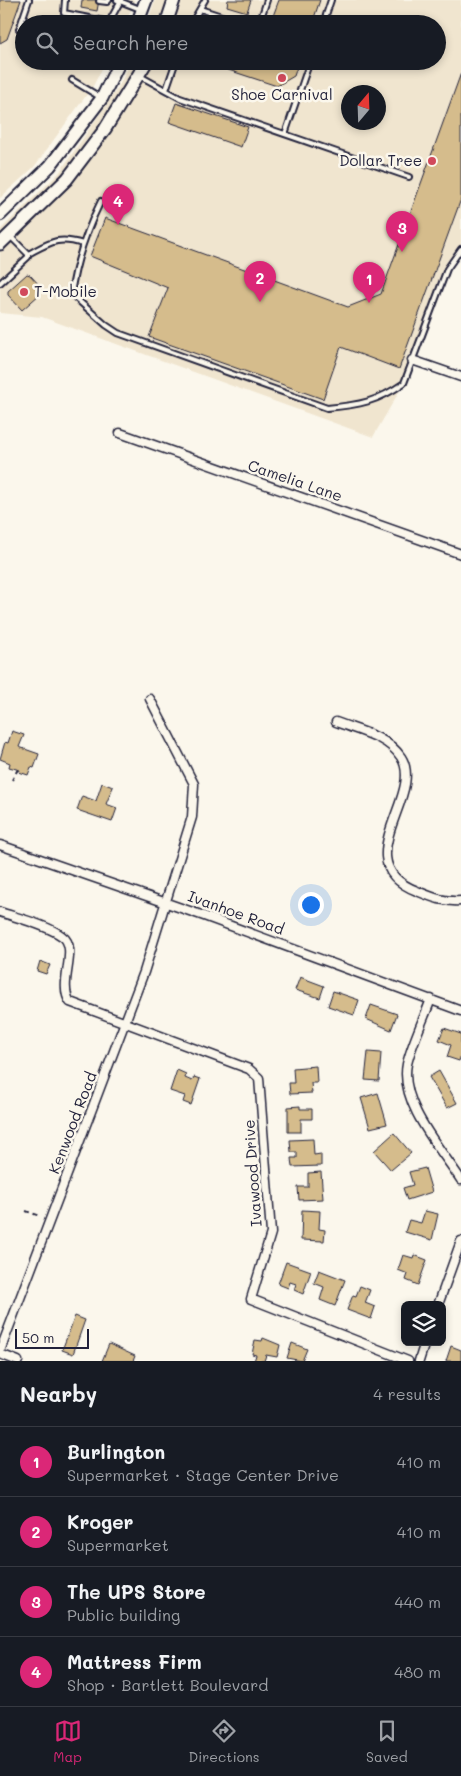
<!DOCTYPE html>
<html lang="en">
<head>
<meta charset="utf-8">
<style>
	:root { --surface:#171b24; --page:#20242c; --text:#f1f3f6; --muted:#9ea1a6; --line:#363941; --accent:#db2777 }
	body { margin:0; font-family:Mali,sans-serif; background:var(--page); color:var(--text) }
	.controls { position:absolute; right:15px; bottom:15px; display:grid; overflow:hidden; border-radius:8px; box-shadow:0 2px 8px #0003 }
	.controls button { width:45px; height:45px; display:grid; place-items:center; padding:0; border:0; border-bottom:1px solid var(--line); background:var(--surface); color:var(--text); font:25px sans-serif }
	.compass { position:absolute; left:341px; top:85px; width:45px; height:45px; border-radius:50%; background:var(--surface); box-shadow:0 2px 8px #0003; rotate:19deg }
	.scale { position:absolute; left:15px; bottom:12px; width:74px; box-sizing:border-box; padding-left:5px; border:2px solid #22223b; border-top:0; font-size:14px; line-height:18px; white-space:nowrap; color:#22223b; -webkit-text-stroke:4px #fbf7ec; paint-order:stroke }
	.you { position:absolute; left:310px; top:904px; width:18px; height:18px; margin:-12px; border:4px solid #fff; border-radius:50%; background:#1a73e8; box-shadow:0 0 0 8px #1a73e833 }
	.badge { display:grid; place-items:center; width:32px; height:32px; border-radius:50%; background:var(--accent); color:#fff; font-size:16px; font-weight:700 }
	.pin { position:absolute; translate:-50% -41px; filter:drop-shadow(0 1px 2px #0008) }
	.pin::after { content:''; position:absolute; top:26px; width:18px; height:15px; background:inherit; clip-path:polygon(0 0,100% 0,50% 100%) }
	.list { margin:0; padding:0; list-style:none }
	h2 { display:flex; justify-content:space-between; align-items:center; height:65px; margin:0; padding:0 20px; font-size:21px }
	h2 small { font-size:16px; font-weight:400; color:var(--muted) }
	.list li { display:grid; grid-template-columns:32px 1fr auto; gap:15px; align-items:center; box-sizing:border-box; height:70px; padding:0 20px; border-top:1px solid var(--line) }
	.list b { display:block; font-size:19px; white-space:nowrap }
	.list p { margin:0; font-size:16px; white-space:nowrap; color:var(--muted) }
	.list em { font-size:16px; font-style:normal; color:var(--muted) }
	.icon { flex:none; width:28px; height:28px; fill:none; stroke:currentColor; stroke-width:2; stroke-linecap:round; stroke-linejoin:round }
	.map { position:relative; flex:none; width:461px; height:1361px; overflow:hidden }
	.search { position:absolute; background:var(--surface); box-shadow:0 2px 8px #0003; left:15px; right:15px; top:15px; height:55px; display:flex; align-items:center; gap:12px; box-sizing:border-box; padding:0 18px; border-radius:28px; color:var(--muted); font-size:19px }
	.sheet { height:345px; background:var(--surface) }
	nav { display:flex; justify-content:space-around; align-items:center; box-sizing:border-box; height:70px; border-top:1px solid var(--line); background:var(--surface); font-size:14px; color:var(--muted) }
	nav a { display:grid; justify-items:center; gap:2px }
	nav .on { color:var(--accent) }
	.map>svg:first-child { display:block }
</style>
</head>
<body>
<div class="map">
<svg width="461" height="1361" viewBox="0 0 461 1361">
	<rect width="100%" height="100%" fill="#fbf7ec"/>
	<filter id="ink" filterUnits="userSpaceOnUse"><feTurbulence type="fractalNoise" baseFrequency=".02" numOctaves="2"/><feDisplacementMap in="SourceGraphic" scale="10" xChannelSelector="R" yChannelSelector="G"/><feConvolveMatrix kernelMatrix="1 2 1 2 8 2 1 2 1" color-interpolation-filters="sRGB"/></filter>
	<g filter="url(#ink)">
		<path fill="#f0e5cf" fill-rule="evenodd" d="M 0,0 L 135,0 L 125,24 L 24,24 L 24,61 L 106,61 L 93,86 L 34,167 L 0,198 Z
			M 155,0 L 461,0 L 461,249 L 447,269 L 404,383 L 373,437 L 42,317 L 0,313 L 0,230 L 59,173 L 119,86 L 131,61 L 437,61 L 437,24 L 147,24 ZM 348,92 L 378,92 L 378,122 L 348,122 Z"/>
		<path fill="#d5bc8c" stroke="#22223b" d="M 0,0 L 21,0 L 7,39 L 0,43 Z
			M 82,0 L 99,0 L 97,11 L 81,8 Z
			M 228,0 L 251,0 L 247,12 L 227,6 Z
			M 279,0 L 320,0 L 312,24 L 270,24 Z
			M 201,61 L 299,61 L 294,76 L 277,86 Z
			M 461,73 L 461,199 L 399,369 L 341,347 L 323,399 L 149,337 L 168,288 L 90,256 L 105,218 L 348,307 L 381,294 Z
			M 176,103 L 248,127 L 241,147 L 169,122 Z
			M 27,274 L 30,275 L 42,288 L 40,294 L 22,310 L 8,295 L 8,291 Z
			M 12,731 L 24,735 L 19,747 L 39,754 L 34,768 L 31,767 L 28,775 L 19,772 L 20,770 L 9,767 L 10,763 L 0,759 L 5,742 L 8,743 Z
			M 102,783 L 113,787 L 106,804 L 117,808 L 112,822 L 77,810 L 82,796 L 96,801 Z
			M 40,961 L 50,965 L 46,974 L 37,971 Z
			M 300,977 L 324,986 L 320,998 L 295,990 Z
			M 333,991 L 359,1000 L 354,1015 L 328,1006 Z
			M 371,1005 L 397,1014 L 391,1030 L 366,1019 Z
			M 444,1028 L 461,1034 L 461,1055 L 459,1061 L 447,1057 L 451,1045 L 439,1040 Z
			M 368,1052 L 381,1053 L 379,1081 L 365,1080 Z
			M 316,1066 L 317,1083 L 311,1083 L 312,1093 L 290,1094 L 289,1083 L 294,1083 L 293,1068 Z
			M 177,1070 L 186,1074 L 185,1078 L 192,1081 L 194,1077 L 200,1079 L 191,1105 L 183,1102 L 185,1096 L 170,1091 Z
			M 439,1071 L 457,1103 L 447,1108 L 429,1077 Z
			M 378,1093 L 387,1124 L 370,1128 L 361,1098 Z
			M 300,1106 L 300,1109 L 312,1109 L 312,1119 L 301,1119 L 301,1132 L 288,1132 L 288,1107 Z
			M 394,1133 L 411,1153 L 391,1170 L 374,1151 Z
			M 313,1139 L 314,1155 L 321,1154 L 321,1166 L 292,1167 L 291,1158 L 297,1158 L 297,1152 L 291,1152 L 290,1140 Z
			M 425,1168 L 432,1192 L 407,1200 L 403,1188 L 413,1185 L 409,1172 Z
			M 321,1172 L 323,1199 L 299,1200 L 298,1187 L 308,1187 L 308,1173 Z
			M 302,1210 L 320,1211 L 319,1229 L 325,1230 L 324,1241 L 301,1240 Z
			M 425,1211 L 438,1214 L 432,1240 L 405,1232 L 409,1220 L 421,1223 Z
			M 403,1255 L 413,1258 L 414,1255 L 427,1260 L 418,1285 L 406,1280 L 408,1274 L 398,1270 Z
			M 286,1262 L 311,1271 L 303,1294 L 294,1290 L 296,1284 L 290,1282 L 288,1288 L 278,1284 Z
			M 319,1270 L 345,1280 L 335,1306 L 320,1300 L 324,1287 L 314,1283 Z
			M 360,1286 L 370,1290 L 365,1303 L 375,1307 L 371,1319 L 347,1310 L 353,1295 L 356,1296 Z
			M 75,1316 L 85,1320 L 73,1354 L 62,1350 Z
			M 263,1338 L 280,1345 L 277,1357 L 266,1355 L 264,1361 L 254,1361 L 256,1355 L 252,1354 L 255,1340 L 262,1341 Z
			M 292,1343 L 307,1349 L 302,1361 L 287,1358 Z
			M 109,1344 L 135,1356 L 133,1361 L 102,1361 Z
			M 451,1346 L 461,1350 L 461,1361 L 446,1361 Z"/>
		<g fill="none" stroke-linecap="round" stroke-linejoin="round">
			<defs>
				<path id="service" d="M 65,0 L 64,13 L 109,22 L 121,0
					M 117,0 L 140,9
					M 99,1 L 107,2 L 109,0
					M 200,9 L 246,24
					M 191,24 L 205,0
					M 254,24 L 260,21 L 267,0
					M 323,24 L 331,0
					M 19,29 L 29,0
					M 140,76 L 180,98 L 409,177
					M 72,80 L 100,97
					M 166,90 L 176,61
					M 285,134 L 310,61
					M 101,201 C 86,231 76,261 71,294 L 106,325 L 118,333 L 327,408 C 359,405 377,402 404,383 L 447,269 L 461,249
					M 28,254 C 51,242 58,236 83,244
					M 0,283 L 28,257 L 28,254 L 11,237"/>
				<path id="minor" d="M 412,360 L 461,377
					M 120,433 L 461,554
					M 336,722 C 359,731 387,736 401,757 C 426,795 344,863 417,891 C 434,898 443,902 461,901
					M 0,845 L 204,916 L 461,1011
					M 0,912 C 18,918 47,925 62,936 C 80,948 57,983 70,1002 L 249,1069 L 259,1078 L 271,1233 L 251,1299 L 408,1361
					M 431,999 C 423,1021 412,1043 407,1064 C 399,1103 441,1149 461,1180
					M 438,1305 L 461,1241
					M 0,1351 L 144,972 L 192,817 L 194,784 L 150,699
					M 0,1354 L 18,1361
					M 419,1361 L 425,1342"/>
				<path id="secondary" d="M 137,24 L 146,0
					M 166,24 L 174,0
					M 0,215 L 50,166 L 102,98 L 120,61
					M 0,244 L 67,179 L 105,129 L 147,61"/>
			</defs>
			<use href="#service" stroke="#22223b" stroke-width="8"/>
			<use href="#minor" stroke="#22223b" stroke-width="11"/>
			<use href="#secondary" stroke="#22223b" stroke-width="15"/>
			<path stroke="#22223b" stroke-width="2" stroke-dasharray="4 4" stroke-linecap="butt" d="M 12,780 L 18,769
				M 26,1211 L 40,1216"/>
			<use href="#service" stroke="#fbf7ec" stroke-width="4"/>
			<use href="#minor" stroke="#fbf7ec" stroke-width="8"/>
			<use href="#secondary" stroke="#fbf7ec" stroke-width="11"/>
		</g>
	</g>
	<g fill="#d1495b" stroke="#fbf7ec" stroke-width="2">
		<circle cx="282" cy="78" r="5"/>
		<circle cx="432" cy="161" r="5"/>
		<circle cx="24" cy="292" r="5"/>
	</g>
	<g text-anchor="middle" stroke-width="5" stroke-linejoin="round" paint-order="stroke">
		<g font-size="15" fill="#22223b" stroke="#fbf7ec">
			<text x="282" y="100">Shoe Carnival</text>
			<text x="422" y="166" text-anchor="end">Dollar Tree</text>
			<text x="34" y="297" text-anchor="start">T-Mobile</text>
		</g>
		<g font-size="15" fill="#22223b" stroke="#fbf7ec">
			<text transform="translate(295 481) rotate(19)" y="5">Camelia Lane</text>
			<text transform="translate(236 913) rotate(20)" y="5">Ivanhoe Road</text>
			<text transform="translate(73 1123) rotate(-69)" y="5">Kenwood Road</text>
			<text transform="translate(253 1173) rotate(-94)" y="5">Ivawood Drive</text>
		</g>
	</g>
</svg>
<div class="controls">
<button><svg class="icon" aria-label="layers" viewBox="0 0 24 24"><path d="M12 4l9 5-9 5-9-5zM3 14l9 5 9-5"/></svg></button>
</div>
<svg class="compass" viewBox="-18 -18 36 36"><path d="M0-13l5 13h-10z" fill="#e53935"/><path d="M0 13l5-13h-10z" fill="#9ea1a6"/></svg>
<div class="scale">50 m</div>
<div class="you"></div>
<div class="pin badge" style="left:369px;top:303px">1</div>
<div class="pin badge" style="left:260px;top:302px">2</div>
<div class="pin badge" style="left:402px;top:252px">3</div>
<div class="pin badge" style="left:118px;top:225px">4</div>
<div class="search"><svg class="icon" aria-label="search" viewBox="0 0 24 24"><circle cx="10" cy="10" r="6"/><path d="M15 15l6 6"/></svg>Search here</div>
</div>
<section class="sheet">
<h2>Nearby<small>4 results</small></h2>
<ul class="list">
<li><span class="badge">1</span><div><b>Burlington</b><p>Supermarket · Stage Center Drive</p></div><em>410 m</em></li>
<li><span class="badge">2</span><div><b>Kroger</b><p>Supermarket</p></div><em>410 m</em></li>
<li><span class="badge">3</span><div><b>The UPS Store</b><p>Public building</p></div><em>440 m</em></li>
<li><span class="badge">4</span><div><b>Mattress Firm</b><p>Shop · Bartlett Boulevard</p></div><em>480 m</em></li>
</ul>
</section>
<nav>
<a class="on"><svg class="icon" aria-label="map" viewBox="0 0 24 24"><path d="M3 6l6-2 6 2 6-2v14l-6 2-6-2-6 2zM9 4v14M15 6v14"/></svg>Map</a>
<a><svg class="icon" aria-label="directions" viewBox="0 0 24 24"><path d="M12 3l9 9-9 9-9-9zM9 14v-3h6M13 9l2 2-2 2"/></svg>Directions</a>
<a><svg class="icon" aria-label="saved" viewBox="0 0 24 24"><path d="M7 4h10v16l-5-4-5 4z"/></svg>Saved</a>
</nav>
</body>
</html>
